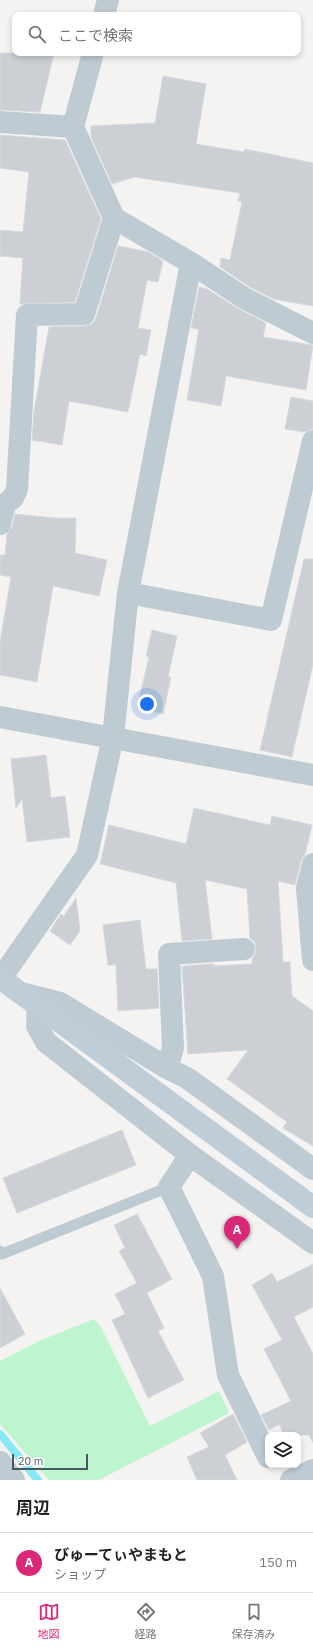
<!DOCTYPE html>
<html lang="ja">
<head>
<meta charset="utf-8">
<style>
	:root { --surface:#fff; --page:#f2f2f2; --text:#222; --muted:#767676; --line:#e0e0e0; --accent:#db2777 }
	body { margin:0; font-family:"IBM Plex Sans","Noto Sans JP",sans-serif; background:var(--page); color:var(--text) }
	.controls { position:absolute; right:12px; bottom:12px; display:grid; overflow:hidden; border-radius:8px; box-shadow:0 2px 6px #0003 }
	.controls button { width:36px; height:36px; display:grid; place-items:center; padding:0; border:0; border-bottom:1px solid var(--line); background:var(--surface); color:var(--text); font:20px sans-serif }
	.scale { position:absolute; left:12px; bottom:10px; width:76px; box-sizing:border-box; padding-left:4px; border:2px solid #485862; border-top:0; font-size:11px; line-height:14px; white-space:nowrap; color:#485862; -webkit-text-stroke:3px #fff; paint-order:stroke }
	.you { position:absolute; left:147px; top:704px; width:14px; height:14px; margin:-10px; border:3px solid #fff; border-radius:50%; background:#1a73e8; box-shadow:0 0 0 6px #1a73e833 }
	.badge { display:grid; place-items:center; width:26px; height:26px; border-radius:50%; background:var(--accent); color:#fff; font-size:13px; font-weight:700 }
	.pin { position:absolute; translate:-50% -33px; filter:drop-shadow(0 1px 2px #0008) }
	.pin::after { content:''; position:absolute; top:21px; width:14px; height:12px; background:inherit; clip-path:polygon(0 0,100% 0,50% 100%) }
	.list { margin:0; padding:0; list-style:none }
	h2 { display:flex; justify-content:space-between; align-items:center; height:52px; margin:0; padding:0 16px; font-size:17px }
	h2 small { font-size:13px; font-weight:400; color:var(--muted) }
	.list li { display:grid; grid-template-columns:26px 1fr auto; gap:12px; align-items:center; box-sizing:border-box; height:60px; padding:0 16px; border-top:1px solid var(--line) }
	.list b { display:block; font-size:15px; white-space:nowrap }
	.list p { margin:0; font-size:13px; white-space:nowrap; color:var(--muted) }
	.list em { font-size:13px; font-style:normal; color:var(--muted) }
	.icon { flex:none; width:22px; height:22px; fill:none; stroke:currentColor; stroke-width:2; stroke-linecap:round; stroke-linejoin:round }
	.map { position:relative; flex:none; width:313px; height:1480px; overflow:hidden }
	.search { position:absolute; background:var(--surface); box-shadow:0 2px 6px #0003; left:12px; right:12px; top:12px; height:44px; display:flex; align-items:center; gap:10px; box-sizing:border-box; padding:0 14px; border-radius:8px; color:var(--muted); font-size:15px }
	.sheet { height:112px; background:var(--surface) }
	nav { display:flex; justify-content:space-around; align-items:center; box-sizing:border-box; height:56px; border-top:1px solid var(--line); background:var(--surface); font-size:11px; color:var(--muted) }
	nav a { display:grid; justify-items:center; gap:2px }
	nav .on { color:var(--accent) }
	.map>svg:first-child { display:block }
</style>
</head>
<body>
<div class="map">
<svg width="313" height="1480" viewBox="0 0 313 1480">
	<rect width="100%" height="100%" fill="#f5f2f2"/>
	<path fill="#bef4ce" d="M 94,1319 L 101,1327 L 150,1426 L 219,1391 L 229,1413 L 99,1480 L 49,1480 L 0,1424 L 0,1361 L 39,1341 Z"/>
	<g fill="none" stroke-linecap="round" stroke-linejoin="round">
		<path stroke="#87e9f5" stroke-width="8" d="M 0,1434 L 38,1480"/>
	</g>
	<path fill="#ccd0d5" stroke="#d6d9de" d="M 0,53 L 54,53 L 40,112 L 0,110 Z
		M 163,76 L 206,84 L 196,144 L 244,152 L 245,149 L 313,163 L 313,306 L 273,299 L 250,287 L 220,267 L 221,258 L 230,260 L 242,202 L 238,201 L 240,193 L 134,177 L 112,184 L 91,137 L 91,126 L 155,123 Z
		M 0,135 L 65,140 L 101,219 L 75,302 L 20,304 L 23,258 L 0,256 L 0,230 L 23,232 L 29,172 L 0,168 Z
		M 118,246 L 148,252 L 163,261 L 158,282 L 147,280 L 138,328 L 151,330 L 146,356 L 140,354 L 128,412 L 69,401 L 62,445 L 32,440 L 34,411 L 49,327 L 84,326 L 92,324 L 96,318 Z
		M 199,287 L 207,289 L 237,308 L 266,323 L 263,337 L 313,345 L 306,390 L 226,376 L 221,406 L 187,400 L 199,329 L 191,328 Z
		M 291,397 L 313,401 L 313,429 L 304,432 L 285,429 Z
		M 15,514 L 55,518 L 76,518 L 75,553 L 107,560 L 99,596 L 53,586 L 37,682 L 0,675 L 0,642 L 11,577 L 0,575 L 0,555 L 5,555 L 7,534 L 12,527 Z
		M 304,559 L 313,559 L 313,664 L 292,757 L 260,750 Z
		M 152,630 L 177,636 L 168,677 L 171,677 L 163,714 L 137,708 L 149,657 L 146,656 Z
		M 46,755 L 51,798 L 65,796 L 70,837 L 27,842 L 22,799 L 16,808 L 11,759 Z
		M 194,808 L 270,825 L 272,816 L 312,825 L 305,854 L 301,861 L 295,885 L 278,881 L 283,962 L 290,962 L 292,996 L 313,1011 L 313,1146 L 283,1128 L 287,1122 L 227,1079 L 248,1050 L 188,1054 L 182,967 L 184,966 L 214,964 L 214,966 L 252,964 L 252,959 L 255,954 L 256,949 L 255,942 L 250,938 L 247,889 L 205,880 L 212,939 L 182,941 L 176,883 L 100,864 L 109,825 L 186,844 Z
		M 76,898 L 80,931 L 70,945 L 50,931 L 61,914 L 64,916 Z
		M 140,920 L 146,969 L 157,969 L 159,1008 L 118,1011 L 116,965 L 108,965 L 103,925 Z
		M 122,1130 L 136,1165 L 17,1213 L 3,1178 Z
		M 137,1214 L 172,1279 L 147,1293 L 164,1328 L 158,1331 L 184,1380 L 148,1398 L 112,1320 L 125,1314 L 115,1294 L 137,1283 L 119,1251 L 125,1248 L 114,1225 Z
		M 313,1264 L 313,1307 L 294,1317 L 313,1354 L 313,1443 L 309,1435 L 284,1435 L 279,1424 L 269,1430 L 261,1415 L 291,1401 L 264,1349 L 282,1340 L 252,1285 L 272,1273 L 277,1282 Z
		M 0,1288 L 25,1334 L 0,1348 Z
		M 233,1414 L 247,1442 L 225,1455 L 237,1480 L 197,1480 L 187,1457 L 209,1447 L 200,1433 Z"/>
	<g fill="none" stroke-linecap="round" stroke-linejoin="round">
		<path stroke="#bfcbd3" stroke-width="11" d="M 0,1251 L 2,1254 L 169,1187"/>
		<path stroke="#bfcbd3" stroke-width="22" d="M 104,15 L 108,0
			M 93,53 L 73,127 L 114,218 L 191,263 L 244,298 L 313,333
			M 0,122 L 73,127
			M 0,524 L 5,504 L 13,498 L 17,489 L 27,315 L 84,314 L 114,218
			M 128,593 L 271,620 L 313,441
			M 0,717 L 313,775
			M 313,864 L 307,888 L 313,960
			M 1,978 L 87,855 L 113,737 L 128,593 L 191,263
			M 25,994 L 60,1003 L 167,1068 L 187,1078 L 313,1169
			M 38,1006 L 37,1026 L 46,1042 L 190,1155 L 313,1243
			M 167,1068 L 173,1048 L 169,954 L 244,949
			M 190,1155 L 169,1187 L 213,1276 L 228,1375 L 268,1457
			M 0,1462 L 14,1480
			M 291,1480 L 313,1470"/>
		<path stroke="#becdd7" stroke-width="22" d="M 0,978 L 313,1207"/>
	</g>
</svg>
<div class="controls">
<button><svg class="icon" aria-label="layers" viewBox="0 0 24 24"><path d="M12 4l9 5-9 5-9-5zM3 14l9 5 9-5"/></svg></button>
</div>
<div class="scale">20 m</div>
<div class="you"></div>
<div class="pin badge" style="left:237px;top:1249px">A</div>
<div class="search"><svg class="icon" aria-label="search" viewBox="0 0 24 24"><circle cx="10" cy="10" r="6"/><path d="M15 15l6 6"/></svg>ここで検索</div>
</div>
<section class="sheet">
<h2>周辺<small></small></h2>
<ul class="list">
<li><span class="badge">A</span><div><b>びゅーてぃやまもと</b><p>ショップ</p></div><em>150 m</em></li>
</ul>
</section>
<nav>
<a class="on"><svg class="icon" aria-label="map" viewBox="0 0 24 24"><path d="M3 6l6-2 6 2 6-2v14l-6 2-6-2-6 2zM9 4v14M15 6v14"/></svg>地図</a>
<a><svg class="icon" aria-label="directions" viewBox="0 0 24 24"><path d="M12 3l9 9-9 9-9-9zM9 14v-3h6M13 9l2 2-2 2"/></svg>経路</a>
<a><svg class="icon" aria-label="saved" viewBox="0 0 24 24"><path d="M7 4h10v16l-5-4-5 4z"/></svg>保存済み</a>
</nav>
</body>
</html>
